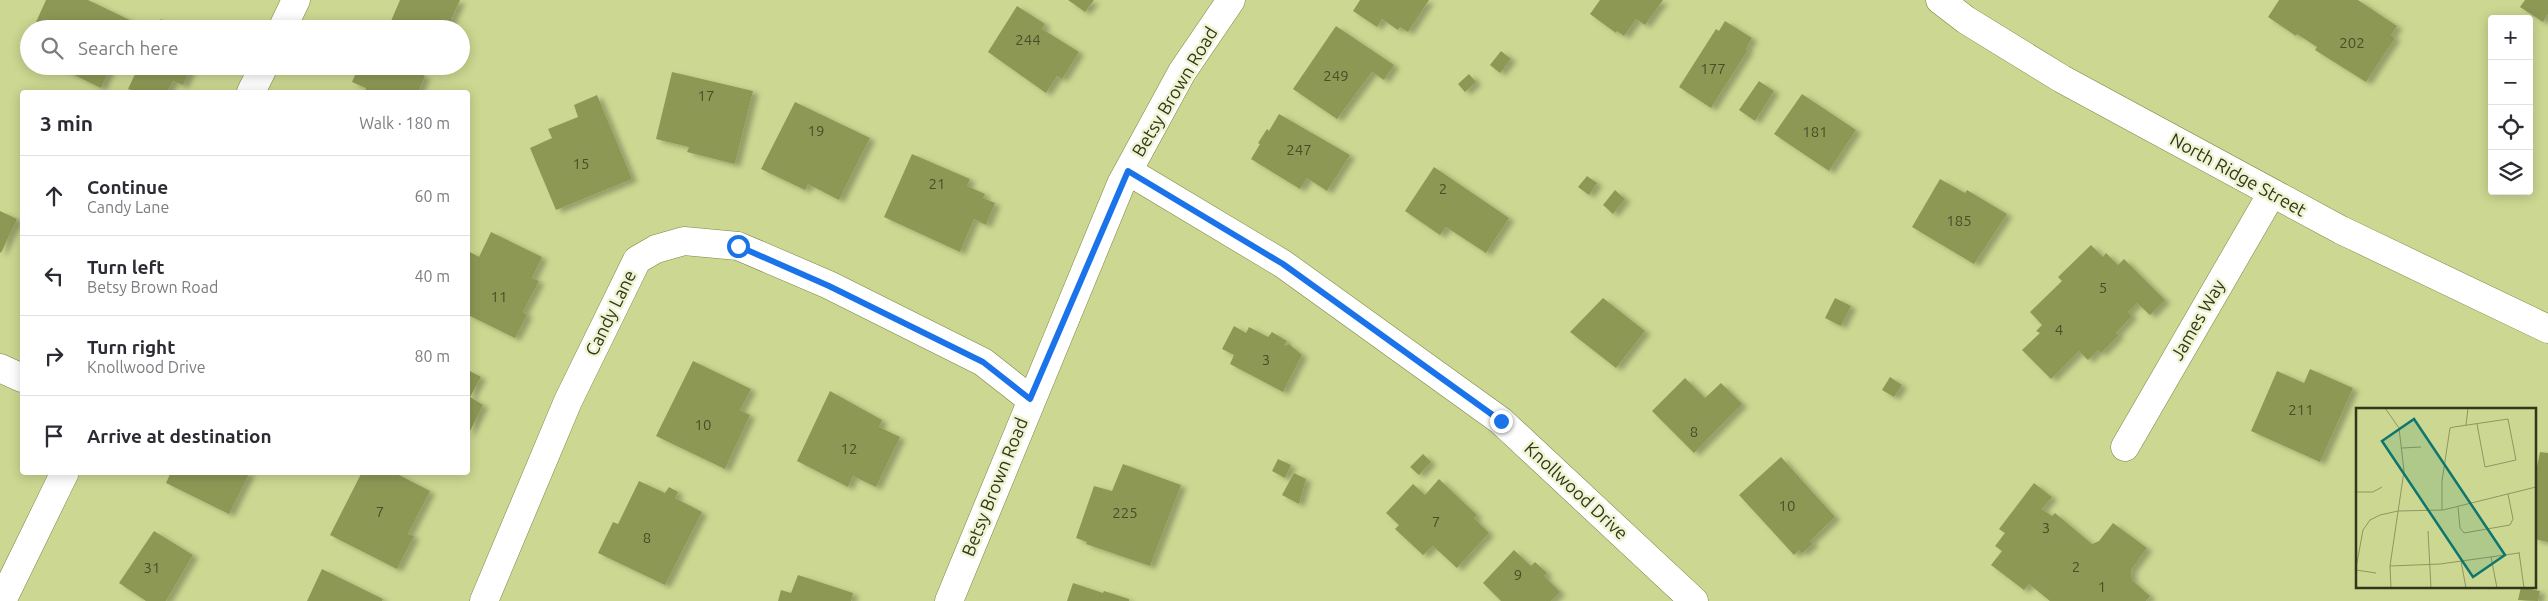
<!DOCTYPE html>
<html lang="en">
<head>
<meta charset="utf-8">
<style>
	:root { --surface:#fff; --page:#f2f2f3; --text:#2b2b33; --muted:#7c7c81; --line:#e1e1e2 }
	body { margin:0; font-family:Ubuntu,sans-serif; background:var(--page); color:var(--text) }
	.controls { position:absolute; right:15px; top:15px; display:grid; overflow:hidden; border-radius:5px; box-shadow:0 2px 12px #0003 }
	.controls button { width:45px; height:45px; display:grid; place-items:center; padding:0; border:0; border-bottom:1px solid var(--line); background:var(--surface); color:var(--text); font:25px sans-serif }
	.stop { position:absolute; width:15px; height:15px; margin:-11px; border:4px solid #1a73e8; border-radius:50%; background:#fff }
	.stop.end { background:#1a73e8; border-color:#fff; box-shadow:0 1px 5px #0008 }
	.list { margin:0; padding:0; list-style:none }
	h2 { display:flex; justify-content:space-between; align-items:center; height:65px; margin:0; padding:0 20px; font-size:21px }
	h2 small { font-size:16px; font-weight:400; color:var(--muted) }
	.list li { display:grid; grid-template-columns:32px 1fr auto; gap:15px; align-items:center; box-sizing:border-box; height:80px; padding:0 20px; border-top:1px solid var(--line) }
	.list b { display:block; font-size:19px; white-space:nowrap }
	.list p { margin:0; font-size:16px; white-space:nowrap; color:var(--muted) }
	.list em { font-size:16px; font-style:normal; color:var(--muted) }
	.icon { flex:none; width:28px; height:28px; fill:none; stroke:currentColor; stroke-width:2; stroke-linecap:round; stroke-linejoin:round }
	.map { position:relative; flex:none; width:2548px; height:601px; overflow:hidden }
	.search { position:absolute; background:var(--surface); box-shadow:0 2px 12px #0003; left:20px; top:20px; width:450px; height:55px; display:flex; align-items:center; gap:12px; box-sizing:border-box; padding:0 18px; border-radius:28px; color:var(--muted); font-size:19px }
	.panel { position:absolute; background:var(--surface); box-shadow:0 2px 12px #0003; left:20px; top:90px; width:450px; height:385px; border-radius:5px }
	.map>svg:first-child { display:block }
</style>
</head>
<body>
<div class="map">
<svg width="2548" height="601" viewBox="0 0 2548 601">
	<defs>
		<filter id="shadow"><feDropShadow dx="5.5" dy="3" stdDeviation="2.5" flood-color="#0004"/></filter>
	</defs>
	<rect width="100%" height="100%" fill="#ccd791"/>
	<path fill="#8e9854" filter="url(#shadow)" d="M 46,0 L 88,0 L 136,23 L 133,29 L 51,29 L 36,22 Z
		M 400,0 L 460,0 L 447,29 L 406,29 L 391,21 Z
		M 1068,0 L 1094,0 L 1085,12 Z
		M 1360,0 L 1429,0 L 1408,32 L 1400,27 L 1398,30 L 1382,19 L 1377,27 L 1353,11 Z
		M 1600,0 L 1663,0 L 1645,25 L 1636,19 L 1624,36 L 1617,31 L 1616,33 L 1590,14 Z
		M 2279,0 L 2358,0 L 2397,26 L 2391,35 L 2395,38 L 2366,82 L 2315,50 L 2317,47 L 2297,34 L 2296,36 L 2268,17 Z
		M 2525,0 L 2548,0 L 2548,14 L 2543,22 L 2520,7 Z
		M 1017,6 L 1045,24 L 1042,29 L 1079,52 L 1062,79 L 1057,76 L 1046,93 L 988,52 Z
		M 161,19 L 181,29 L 156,29 Z
		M 1725,21 L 1752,38 L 1746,49 L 1748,50 L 1711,108 L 1679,87 L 1716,29 L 1719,31 Z
		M 1336,26 L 1394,65 L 1384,80 L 1372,72 L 1337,119 L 1293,89 Z
		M 1501,51 L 1511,59 L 1500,73 L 1490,65 Z
		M 56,66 L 111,66 L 101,88 Z
		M 134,66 L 192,66 L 183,85 L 173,81 L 167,92 L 136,92 L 128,89 L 137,70 L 133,68 Z
		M 359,66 L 404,66 L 425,76 L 418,92 L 365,92 L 366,88 L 352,82 Z
		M 672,72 L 753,91 L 735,164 L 687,152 L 689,147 L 656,139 Z
		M 1469,74 L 1476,82 L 1465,92 L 1458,84 Z
		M 1759,81 L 1774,91 L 1755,121 L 1739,110 Z
		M 1802,94 L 1856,130 L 1829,171 L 1774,134 Z
		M 597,95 L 632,179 L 556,210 L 530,148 L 552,138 L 548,129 L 578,117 L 574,105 Z
		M 795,102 L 870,138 L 839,200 L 808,184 L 805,190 L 761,169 Z
		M 1279,114 L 1350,155 L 1327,191 L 1307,178 L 1300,189 L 1251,159 L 1260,144 L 1258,143 L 1267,129 L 1269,131 Z
		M 912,154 L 970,179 L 967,186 L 985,194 L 983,198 L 995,203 L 986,225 L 974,219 L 960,252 L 884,217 Z
		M 1434,167 L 1509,218 L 1486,253 L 1446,227 L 1440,235 L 1405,211 Z
		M 1587,176 L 1597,183 L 1589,195 L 1578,187 Z
		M 1940,179 L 1965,193 L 1967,190 L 2007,214 L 1974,264 L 1912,227 Z
		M 1615,190 L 1625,199 L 1613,214 L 1603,205 Z
		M 0,211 L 17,219 L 1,253 L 0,252 Z
		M 491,232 L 542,257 L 532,278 L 539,281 L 523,312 L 527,315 L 515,338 L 468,315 L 468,251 L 479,257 Z
		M 2091,245 L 2103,257 L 2106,253 L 2118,265 L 2124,259 L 2165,300 L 2150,315 L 2137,303 L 2128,312 L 2132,316 L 2116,333 L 2119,335 L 2101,353 L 2098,350 L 2088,360 L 2079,351 L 2051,379 L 2022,350 L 2040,333 L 2036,331 L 2042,325 L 2030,312 L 2062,281 L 2058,277 Z
		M 1603,298 L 1645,331 L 1616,368 L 1570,332 Z
		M 1835,298 L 1851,306 L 1841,326 L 1825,318 Z
		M 1234,326 L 1246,333 L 1249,327 L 1268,337 L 1272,332 L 1287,341 L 1284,346 L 1289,344 L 1302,355 L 1283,392 L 1230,364 L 1234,355 L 1222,349 Z
		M 693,361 L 751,389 L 740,410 L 750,415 L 725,469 L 656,436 Z
		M 2310,369 L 2353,388 L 2320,462 L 2251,431 L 2277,371 L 2304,383 Z
		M 468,370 L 481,377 L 470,397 L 483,405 L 468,435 Z
		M 1890,377 L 1902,385 L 1894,397 L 1882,390 Z
		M 1685,378 L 1705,398 L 1721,383 L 1742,404 L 1694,453 L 1652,411 Z
		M 830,391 L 882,420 L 879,427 L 900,437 L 876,487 L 853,476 L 848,487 L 797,461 Z
		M 2540,452 L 2548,453 L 2548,542 L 2534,539 L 2534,481 Z
		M 1423,454 L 1431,462 L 1419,475 L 1410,467 Z
		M 1781,457 L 1835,517 L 1810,541 L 1813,544 L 1802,553 L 1799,550 L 1794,555 L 1739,495 Z
		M 1278,459 L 1291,465 L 1285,478 L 1272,471 Z
		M 1123,464 L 1181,485 L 1150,566 L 1086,544 L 1087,542 L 1076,538 L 1094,486 L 1112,491 Z
		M 171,472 L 250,472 L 229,514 L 166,483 Z
		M 362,472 L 393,472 L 430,491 L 408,534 L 414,536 L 397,569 L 330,535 Z
		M 1294,473 L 1306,479 L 1299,504 L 1282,495 Z
		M 1439,479 L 1477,515 L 1474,518 L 1489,533 L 1457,568 L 1433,546 L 1423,555 L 1395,529 L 1399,525 L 1386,513 L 1413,484 L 1425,495 Z
		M 639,481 L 665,493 L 669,487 L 678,492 L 675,498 L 702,512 L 665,585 L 598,553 L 613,522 L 618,524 Z
		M 2034,483 L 2052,497 L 2042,509 L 2052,516 L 2055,513 L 2092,544 L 2099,541 L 2113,523 L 2147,548 L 2131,570 L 2132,580 L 2150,596 L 2146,601 L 2050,601 L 2029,584 L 2024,590 L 1991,565 L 2002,551 L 1995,546 L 2005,533 L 1999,529 Z
		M 154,531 L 193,555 L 166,601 L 146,601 L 119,583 Z
		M 1514,550 L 1531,566 L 1535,562 L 1547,573 L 1544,576 L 1560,592 L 1551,601 L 1501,601 L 1483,583 Z
		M 322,569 L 383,599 L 382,601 L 307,601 Z
		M 798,575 L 853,593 L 851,601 L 778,601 L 781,590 L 791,593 Z
		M 1073,583 L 1103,593 L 1104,591 L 1129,599 L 1129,601 L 1067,601 Z
		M 2521,587 L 2540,591 L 2538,601 L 2518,600 Z"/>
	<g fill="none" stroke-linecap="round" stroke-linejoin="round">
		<defs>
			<path id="street" d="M 282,29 L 296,0
				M 251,92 L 264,66
				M 1128,171 L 1283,264 L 1501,421 L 1694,601
				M 0,368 L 22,378
				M 2125,447 L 2272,193
				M 2,601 L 65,472
				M 484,601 L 568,401 L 637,260 L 656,249 L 684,241 L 738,246 L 829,285 L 983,362 L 1030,399
				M 949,601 L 1121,184 L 1182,72 L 1231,0"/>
			<path id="secondary" d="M 1940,0 L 1966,20 L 2062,79 L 2341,230 L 2548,329"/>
		</defs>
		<use href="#street" stroke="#7c8541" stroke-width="29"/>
		<use href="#secondary" stroke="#7c8541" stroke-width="29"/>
		<use href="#street" stroke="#fff" stroke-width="28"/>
		<use href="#secondary" stroke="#fff" stroke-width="28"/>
	</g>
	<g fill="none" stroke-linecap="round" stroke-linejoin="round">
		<path stroke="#1a73e8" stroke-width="6" d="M 738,246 L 829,286 L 983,362 L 1030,399 L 1128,171 L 1283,264 L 1501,421"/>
	</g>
	<g text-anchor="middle" stroke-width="5" stroke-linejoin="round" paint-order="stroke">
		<g font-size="15" fill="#494e28">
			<text x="1028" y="45">244</text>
			<text x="2352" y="48">202</text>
			<text x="1713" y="74">177</text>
			<text x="1336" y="81">249</text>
			<text x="706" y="101">17</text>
			<text x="816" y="136">19</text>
			<text x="1815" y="137">181</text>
			<text x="1299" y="155">247</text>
			<text x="581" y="169">15</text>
			<text x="937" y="189">21</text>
			<text x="1443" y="194">2</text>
			<text x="1959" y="226">185</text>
			<text x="2103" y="293">5</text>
			<text x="499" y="302">11</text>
			<text x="2059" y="335">4</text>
			<text x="1266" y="365">3</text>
			<text x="2301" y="415">211</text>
			<text x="703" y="430">10</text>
			<text x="1694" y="437">8</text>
			<text x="849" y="454">12</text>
			<text x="1787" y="511">10</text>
			<text x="380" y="517">7</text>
			<text x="1125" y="518">225</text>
			<text x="1436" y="527">7</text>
			<text x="2046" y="533">3</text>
			<text x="647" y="543">8</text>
			<text x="2076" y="572">2</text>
			<text x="152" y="573">31</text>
			<text x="1518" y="580">9</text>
			<text x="2102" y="592">1</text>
		</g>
		<g font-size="18" fill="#32361a" stroke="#eef4d1">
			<text transform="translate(1175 92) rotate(-59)" y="6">Betsy Brown Road</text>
			<text transform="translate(2238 175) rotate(29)" y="6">North Ridge Street</text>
			<text transform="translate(611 313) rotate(-64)" y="6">Candy Lane</text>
			<text transform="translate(2198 320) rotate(-60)" y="6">James Way</text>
			<text transform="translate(995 487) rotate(-68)" y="6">Betsy Brown Road</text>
			<text transform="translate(1576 491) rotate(43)" y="6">Knollwood Drive</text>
		</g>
	</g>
	<g transform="translate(2356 408)">
		<rect width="180" height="180" fill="#ccd791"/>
		<path fill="none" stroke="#8e9761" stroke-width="1" d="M 29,0 L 43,20 L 48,63 L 34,158 L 35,180M 110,17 L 112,0M 46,40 L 65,39M 0,84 L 17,84 L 26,79M 102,99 L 104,120 L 108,125 L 154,117 L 157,111 L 152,86M 86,102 L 86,73 L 94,20 L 98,19 L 152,11 L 160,52 L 129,59 L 121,16M 72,123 L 75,180M 163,144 L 168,180M 135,149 L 141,180M 105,153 L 110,180M 34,158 L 84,156 L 163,145M 0,160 L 7,122 L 14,112 L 24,107 L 42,103 L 87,102 L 180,79M 0,162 L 20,165"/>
		<path fill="#0f766e" fill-opacity="0.15" stroke="#0f766e" stroke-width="2.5" d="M 58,11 L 149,147 L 117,169 L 26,33 Z"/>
		<rect width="180" height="180" fill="none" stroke="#32361a" stroke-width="2.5"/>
	</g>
</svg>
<div class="controls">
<button>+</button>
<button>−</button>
<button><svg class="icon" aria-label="locate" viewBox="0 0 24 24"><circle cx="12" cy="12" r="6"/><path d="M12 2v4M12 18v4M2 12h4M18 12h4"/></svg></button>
<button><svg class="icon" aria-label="layers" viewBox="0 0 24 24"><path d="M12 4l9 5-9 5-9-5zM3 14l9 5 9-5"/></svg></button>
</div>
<div class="stop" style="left:738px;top:246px"></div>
<div class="stop end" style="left:1501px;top:421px"></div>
<div class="search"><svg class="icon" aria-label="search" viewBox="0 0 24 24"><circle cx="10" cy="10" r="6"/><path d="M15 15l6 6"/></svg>Search here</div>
<section class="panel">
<h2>3 min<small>Walk · 180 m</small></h2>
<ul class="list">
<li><svg class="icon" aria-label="ahead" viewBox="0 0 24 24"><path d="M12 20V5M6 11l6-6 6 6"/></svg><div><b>Continue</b><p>Candy Lane</p></div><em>60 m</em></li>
<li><svg class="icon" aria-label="left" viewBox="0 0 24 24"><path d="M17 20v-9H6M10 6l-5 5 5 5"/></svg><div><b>Turn left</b><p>Betsy Brown Road</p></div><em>40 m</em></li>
<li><svg class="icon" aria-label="right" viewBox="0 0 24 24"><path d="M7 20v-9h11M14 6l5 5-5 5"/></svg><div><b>Turn right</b><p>Knollwood Drive</p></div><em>80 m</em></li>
<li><svg class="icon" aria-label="arrive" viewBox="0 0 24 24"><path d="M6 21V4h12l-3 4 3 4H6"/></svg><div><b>Arrive at destination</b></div></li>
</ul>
</section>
</div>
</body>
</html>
